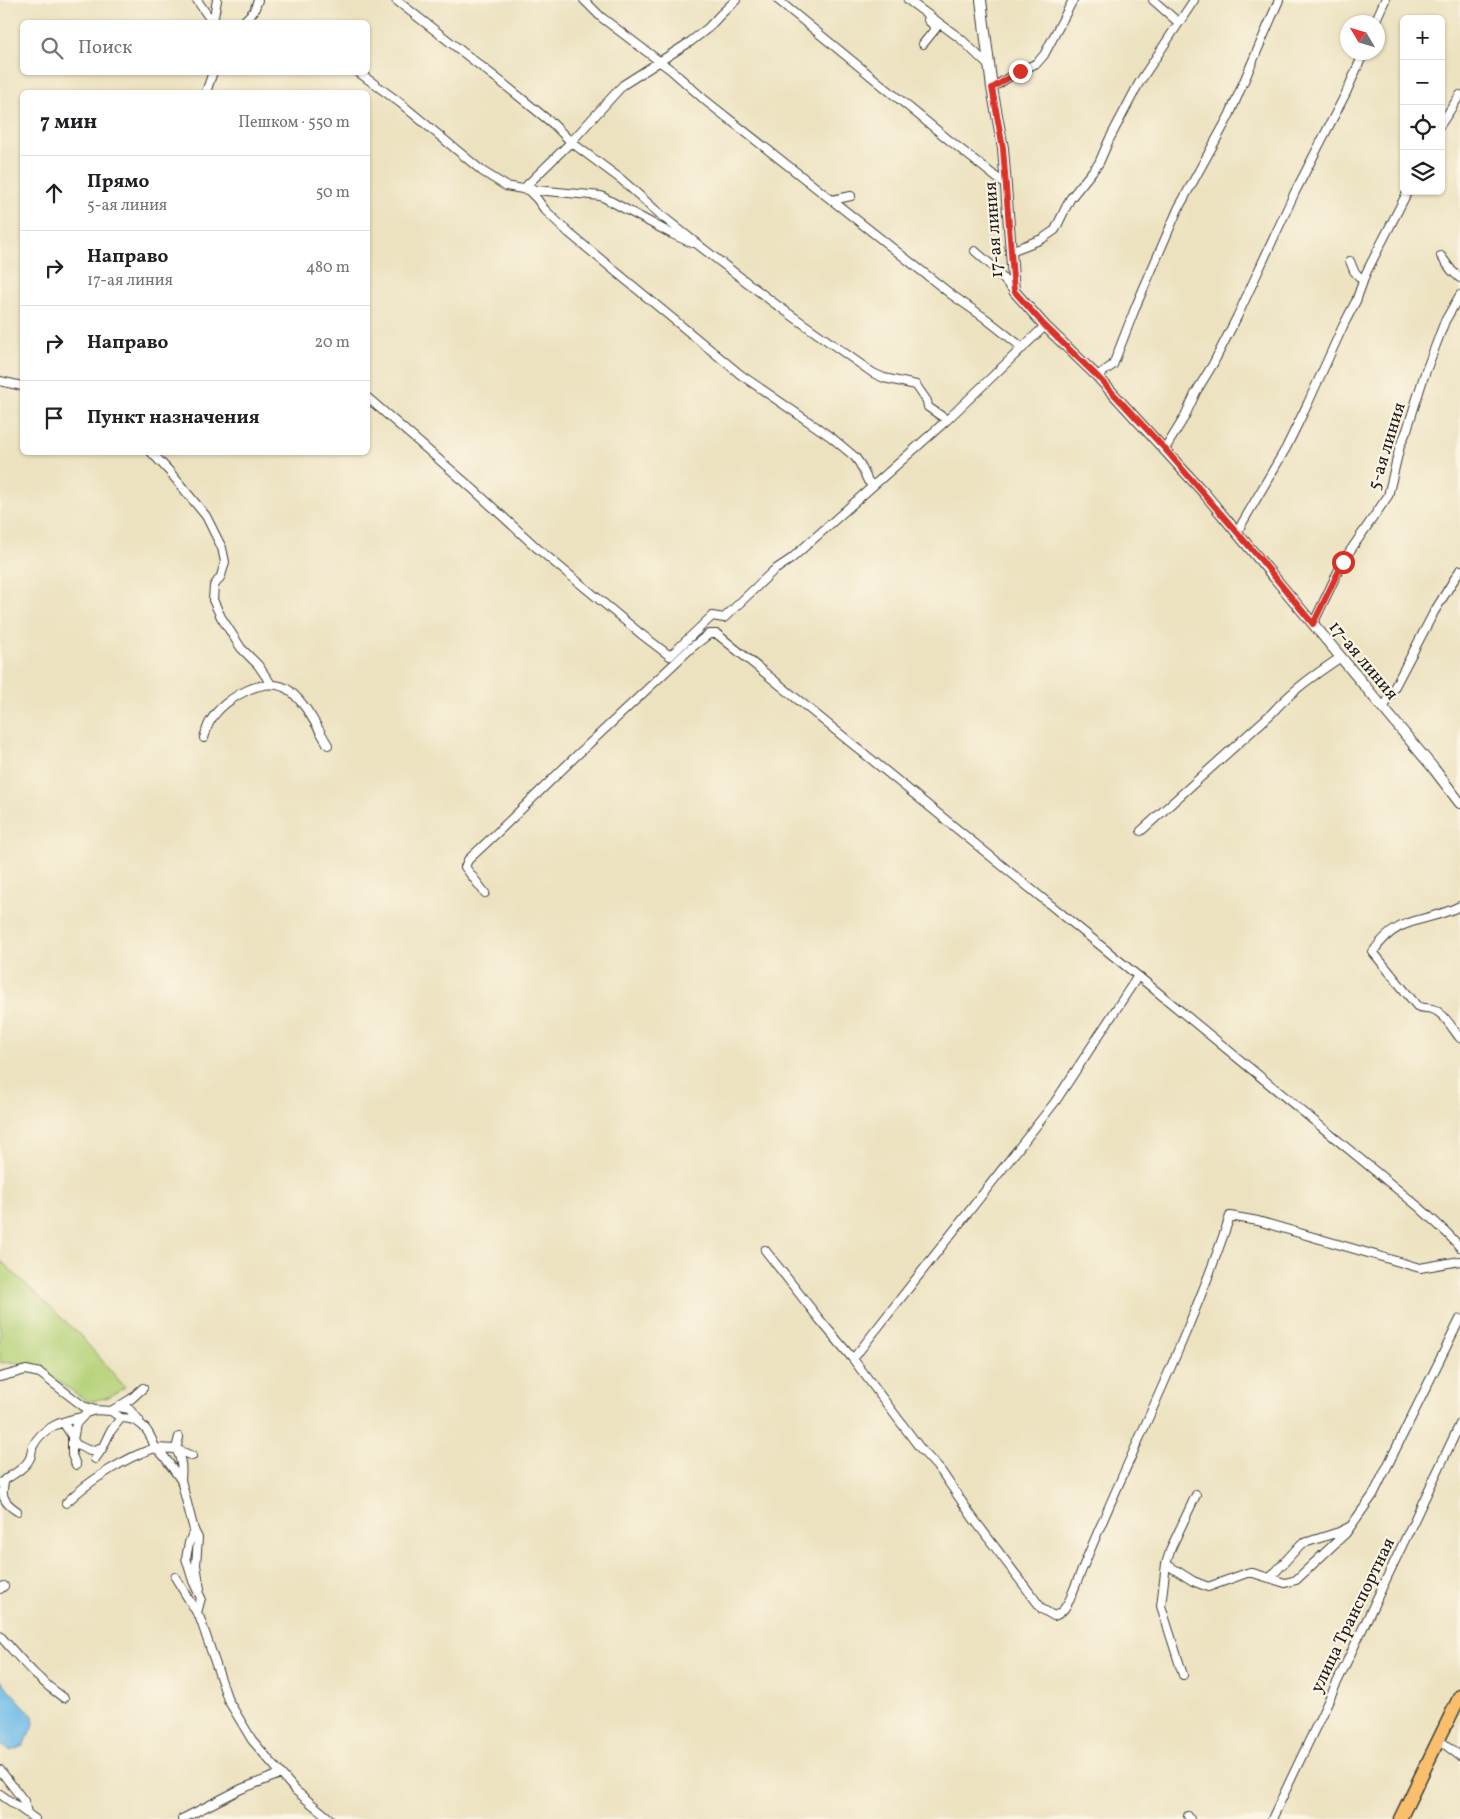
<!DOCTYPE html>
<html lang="ru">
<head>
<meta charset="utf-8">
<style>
	:root { --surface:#fff; --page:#f2f2f2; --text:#202124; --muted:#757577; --line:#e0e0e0 }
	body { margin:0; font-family:Vollkorn,serif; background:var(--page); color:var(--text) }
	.controls { position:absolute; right:15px; top:15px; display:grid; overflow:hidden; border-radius:8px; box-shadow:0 1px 4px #0004 }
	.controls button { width:45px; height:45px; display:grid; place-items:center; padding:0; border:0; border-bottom:1px solid var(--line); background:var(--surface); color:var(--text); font:25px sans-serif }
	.compass { position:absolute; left:1340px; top:15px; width:45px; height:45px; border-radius:50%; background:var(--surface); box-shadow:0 1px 4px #0004; rotate:308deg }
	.stop { position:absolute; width:15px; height:15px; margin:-11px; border:4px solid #d93025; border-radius:50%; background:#fff }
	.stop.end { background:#d93025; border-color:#fff; box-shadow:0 1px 5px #0008 }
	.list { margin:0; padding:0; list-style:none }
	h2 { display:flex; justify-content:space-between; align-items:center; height:65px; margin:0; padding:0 20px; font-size:21px }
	h2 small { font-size:16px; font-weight:400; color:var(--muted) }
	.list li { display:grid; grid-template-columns:32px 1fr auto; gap:15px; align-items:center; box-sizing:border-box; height:75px; padding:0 20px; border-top:1px solid var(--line) }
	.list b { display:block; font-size:19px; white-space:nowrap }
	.list p { margin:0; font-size:16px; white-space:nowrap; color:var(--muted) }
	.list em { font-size:16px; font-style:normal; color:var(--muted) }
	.icon { flex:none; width:28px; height:28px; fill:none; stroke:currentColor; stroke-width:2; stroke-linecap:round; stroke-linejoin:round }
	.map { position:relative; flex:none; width:1460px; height:1819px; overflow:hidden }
	.search { position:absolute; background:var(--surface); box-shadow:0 1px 4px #0004; left:20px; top:20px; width:350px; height:55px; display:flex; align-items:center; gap:12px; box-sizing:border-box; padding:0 18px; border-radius:8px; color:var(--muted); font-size:19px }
	.panel { position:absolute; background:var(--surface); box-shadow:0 1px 4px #0004; left:20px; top:90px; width:350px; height:365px; border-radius:8px }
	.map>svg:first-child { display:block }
</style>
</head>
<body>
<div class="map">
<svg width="1460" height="1819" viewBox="0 0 1460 1819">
	<rect width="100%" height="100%" fill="#fcf5e5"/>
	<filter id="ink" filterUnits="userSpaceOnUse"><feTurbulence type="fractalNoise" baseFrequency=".02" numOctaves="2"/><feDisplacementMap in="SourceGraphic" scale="10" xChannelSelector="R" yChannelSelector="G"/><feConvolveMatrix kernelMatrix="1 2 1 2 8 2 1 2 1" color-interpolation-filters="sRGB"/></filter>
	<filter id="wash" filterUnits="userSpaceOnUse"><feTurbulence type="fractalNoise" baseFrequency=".0096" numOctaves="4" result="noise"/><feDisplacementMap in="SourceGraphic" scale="20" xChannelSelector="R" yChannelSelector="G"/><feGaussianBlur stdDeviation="1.12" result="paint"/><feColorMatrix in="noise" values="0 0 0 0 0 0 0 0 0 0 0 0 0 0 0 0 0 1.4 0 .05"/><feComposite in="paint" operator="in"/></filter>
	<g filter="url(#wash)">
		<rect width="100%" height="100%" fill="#ece2c0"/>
		<path fill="#b5d279" stroke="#68774a" d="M 0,1260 L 78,1333 L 125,1387 L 109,1397 L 89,1402 L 35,1366 L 13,1362 L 0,1363 Z"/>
		<path fill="#6fbce9" stroke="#466c82" d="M 0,1680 L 33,1716 L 34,1724 L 23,1746 L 11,1751 L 0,1744 Z"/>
	</g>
	<g filter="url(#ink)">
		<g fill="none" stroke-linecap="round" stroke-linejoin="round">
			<defs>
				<path id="minor" d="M 197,0 L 212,22
					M 396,0 L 500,81 L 553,124 L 571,142 L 622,180 L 662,216 L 701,247 L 774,303 L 873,373 L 884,378 L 916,385 L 927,401 L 928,407 L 947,420
					M 584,0 L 601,17 L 671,70 L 706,101 L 952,295 L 985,318 L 1023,348
					M 778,0 L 949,140 L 1006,185
					M 908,0 L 961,39 L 989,66
					M 1153,0 L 1179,23
					M 213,22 L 217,0
					M 243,22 L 254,11 L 258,0
					M 1375,22 L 1385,0
					M 923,44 L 936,28 L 928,20
					M 358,72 L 399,102 L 482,171 L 506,186 L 528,190 L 537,199 L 545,210 L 569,233 L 741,375 L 831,437 L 855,457 L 860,464 L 868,481 L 873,486
					M 992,88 L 1014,74 L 1037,63 L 1044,55 L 1073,0
					M 206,92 L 213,72
					M 1441,124 L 1460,95
					M 523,189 L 571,142 L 623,85 L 690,42 L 708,28 L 721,14 L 736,0
					M 525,189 L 601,196 L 672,234 L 692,243
					M 832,200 L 851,196
					M 975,251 L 990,264 L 1014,291
					M 1011,251 L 1042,239 L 1055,230 L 1070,199 L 1099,163 L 1109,140 L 1139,83 L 1194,0
					M 1441,256 L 1452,271 L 1460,278
					M 1350,261 L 1354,271 L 1363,281
					M 1097,376 L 1113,365 L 1136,306 L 1178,209 L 1229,116 L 1279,0
					M 0,381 L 22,386
					M 368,398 L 474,490 L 537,548 L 641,634 L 670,656 L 712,616 L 724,618 L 773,571 L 791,559 L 947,420 L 1045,326
					M 1165,449 L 1184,418 L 1196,392 L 1213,364 L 1237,317 L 1295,192 L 1346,93 L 1364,52
					M 151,452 L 169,471 L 206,516 L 222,548 L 225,562 L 221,576 L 214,586 L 213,600 L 221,617 L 241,648 L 258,665 L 271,684
					M 1237,532 L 1286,448 L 1308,403 L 1343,326 L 1356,301 L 1366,273 L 1408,191
					M 1313,624 L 1343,561 L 1388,496 L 1400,446 L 1407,430 L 1424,376 L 1445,321 L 1460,295
					M 1383,709 L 1434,612 L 1460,570
					M 204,738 C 206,732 207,725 211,720 C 224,698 267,673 290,691 C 307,705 317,727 328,745
					M 1141,831 L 1272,713 C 1292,690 1316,674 1341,657
					M 485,893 L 465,867 L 468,860 L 501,829 L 575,757 L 691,648 L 709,634 L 717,634 L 1138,976 L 1420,1208 L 1447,1233 L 1460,1247
					M 1460,906 C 1425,924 1398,914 1373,952 L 1417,1006 C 1423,1009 1426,1007 1432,1009 C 1444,1012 1453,1030 1460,1038
					M 765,1250 L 820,1320 L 853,1359 L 920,1448 L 941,1471 L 973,1518 L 1042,1609 L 1054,1616 C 1063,1613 1066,1606 1070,1599 C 1121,1470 1186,1348 1230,1216 L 1258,1221 L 1420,1268 L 1460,1261
					M 853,1359 L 1055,1102 L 1138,976
					M 0,1377 L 26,1370 L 40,1373 L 83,1406 L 95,1410
					M 118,1407 L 129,1409 L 139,1420
					M 111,1411 L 131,1399 L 143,1388
					M 63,1422 L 72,1436 L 72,1455 L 76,1465
					M 179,1437 L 176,1449 L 192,1456
					M 103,1447 L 90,1451 L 77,1445 L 73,1440 L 76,1424 L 86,1413 L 95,1410 L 111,1411 L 121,1418
					M 95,1459 L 102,1449 L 110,1432 L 121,1418 C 141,1418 150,1431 155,1448 L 176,1449 C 182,1459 182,1469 181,1480
					M 5,1479 C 0,1495 3,1502 17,1511
					M 0,1483 C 10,1476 25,1469 30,1458 C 32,1454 31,1450 33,1446 C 42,1427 63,1421 82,1417
					M 66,1503 C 87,1482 126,1457 155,1448 L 163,1455 L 181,1480 L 194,1530 L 189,1543 L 186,1558 L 193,1581 L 201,1598 L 197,1613
					M 194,1530 L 198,1538 L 196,1565 L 200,1589
					M 1166,1564 L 1171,1548 L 1196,1495
					M 175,1577 L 200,1618 L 228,1700 L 252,1740 L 295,1790 L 330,1819
					M 1270,1578 L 1301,1544 L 1339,1532 L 1349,1527
					M 0,1589 L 4,1586
					M 0,1636 C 22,1660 36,1679 64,1698
					M 1183,1675 L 1161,1606 L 1166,1564 L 1193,1581 L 1208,1587 L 1247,1573 L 1253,1573 L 1285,1583 L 1296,1580 L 1346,1533 L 1373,1495 L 1460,1319
					M 1439,1740 L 1460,1756
					M 0,1770 L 24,1801 L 27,1813
					M 0,1794 L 35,1819
					M 1188,1816 L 1190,1819
					M 182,1819 L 241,1789 L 280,1774
					M 1272,1819 L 1460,1424"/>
				<path id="tertiary" d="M 981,0 L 992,88 L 1003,148 L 1014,291 L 1045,326 L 1097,376 L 1204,493 L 1434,769 L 1460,803"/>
				<path id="primary" d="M 1400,1819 L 1460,1696"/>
			</defs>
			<use href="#minor" stroke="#3b3a35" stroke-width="10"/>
			<use href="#tertiary" stroke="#3b3a35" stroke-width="12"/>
			<use href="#primary" stroke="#3b3a35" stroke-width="15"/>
			<use href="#minor" stroke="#fff" stroke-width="8"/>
			<use href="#tertiary" stroke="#fff" stroke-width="10"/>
			<use href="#primary" stroke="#f9bf6c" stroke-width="12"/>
		</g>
	</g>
	<g fill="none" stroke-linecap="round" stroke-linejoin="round" filter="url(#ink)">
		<path stroke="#d93025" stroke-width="6" d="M 1020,71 L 992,88 L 1003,148 L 1014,291 L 1045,326 L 1097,376 L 1165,449 L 1261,560 L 1313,624 L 1343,562"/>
	</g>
	<g text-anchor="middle" stroke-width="4.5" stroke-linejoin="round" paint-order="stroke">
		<g font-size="18" fill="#1c1c1c" stroke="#fcf5e5">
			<text transform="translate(993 230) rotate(-94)" y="6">17-ая линия</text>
			<text transform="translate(1386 446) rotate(-73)" y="6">5-ая линия</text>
			<text transform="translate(1364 660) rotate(50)" y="6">17-ая линия</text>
			<text transform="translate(1352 1615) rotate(-64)" y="6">улица Транспортная</text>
		</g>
	</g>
</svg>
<div class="controls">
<button>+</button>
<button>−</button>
<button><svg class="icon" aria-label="locate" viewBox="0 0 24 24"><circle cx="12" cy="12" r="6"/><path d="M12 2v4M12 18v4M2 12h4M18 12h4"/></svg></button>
<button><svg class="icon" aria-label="layers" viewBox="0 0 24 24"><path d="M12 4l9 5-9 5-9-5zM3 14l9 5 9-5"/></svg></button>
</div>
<svg class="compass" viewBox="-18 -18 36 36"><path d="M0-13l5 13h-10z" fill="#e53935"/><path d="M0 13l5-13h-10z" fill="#757577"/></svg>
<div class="stop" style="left:1343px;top:562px"></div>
<div class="stop end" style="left:1020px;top:71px"></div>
<div class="search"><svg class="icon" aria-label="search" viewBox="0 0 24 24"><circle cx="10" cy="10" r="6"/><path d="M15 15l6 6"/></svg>Поиск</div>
<section class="panel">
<h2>7 мин<small>Пешком · 550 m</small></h2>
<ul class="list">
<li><svg class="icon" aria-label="ahead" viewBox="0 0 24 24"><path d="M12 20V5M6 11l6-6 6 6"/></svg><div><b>Прямо</b><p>5-ая линия</p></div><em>50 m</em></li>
<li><svg class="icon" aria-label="right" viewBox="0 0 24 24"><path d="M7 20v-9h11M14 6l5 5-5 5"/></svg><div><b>Направо</b><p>17-ая линия</p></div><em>480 m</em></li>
<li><svg class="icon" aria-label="right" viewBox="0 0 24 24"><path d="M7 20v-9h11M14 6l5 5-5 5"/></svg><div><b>Направо</b></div><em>20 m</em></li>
<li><svg class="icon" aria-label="arrive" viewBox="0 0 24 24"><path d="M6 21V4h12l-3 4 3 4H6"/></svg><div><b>Пункт назначения</b></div></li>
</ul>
</section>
</div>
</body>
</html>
